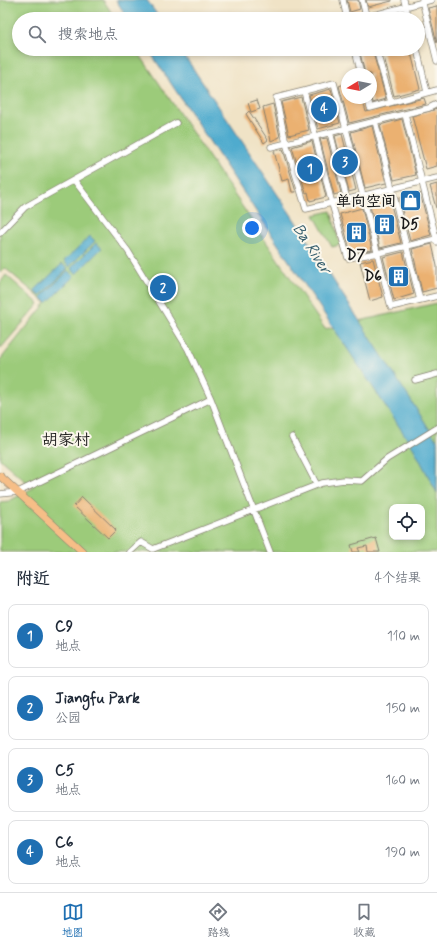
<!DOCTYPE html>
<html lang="zh">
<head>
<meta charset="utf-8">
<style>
	:root { --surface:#fff; --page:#f6f6f7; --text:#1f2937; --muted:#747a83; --line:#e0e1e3; --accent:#1f6fb2 }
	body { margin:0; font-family:Mynerve,"LXGW WenKai TC",sans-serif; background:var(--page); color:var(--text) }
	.controls { position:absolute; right:12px; bottom:12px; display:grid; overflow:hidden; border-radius:8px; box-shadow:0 2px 6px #0003 }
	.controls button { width:36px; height:36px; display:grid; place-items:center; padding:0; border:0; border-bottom:1px solid var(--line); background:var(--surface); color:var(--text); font:20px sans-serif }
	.compass { position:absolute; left:341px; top:68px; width:36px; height:36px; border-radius:50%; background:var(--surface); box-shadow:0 2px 6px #0003; rotate:260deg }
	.you { position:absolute; left:252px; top:228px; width:14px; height:14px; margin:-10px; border:3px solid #fff; border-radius:50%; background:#1a73e8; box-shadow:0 0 0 6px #1a73e833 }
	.badge { display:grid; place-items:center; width:26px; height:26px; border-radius:50%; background:var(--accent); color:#fff; font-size:13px; font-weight:700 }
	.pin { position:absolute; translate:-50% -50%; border:2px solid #fff; box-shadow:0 1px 4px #0006 }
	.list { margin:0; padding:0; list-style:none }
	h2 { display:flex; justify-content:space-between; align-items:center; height:52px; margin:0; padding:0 16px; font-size:17px }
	h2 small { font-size:13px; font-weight:400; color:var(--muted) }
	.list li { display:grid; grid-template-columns:26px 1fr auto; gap:12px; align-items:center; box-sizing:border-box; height:64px; margin:0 8px 8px; padding:0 8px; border:1px solid var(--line); border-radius:8px }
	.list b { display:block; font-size:15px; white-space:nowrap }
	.list p { margin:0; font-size:13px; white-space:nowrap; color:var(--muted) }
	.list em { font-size:13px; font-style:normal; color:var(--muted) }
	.icon { flex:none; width:22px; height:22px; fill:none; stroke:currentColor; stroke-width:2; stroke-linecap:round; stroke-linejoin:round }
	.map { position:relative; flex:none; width:437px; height:552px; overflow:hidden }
	.search { position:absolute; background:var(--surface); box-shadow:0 2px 6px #0003; left:12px; right:12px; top:12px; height:44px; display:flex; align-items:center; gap:10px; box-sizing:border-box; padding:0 14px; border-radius:22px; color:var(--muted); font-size:15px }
	.sheet { height:340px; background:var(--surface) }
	nav { display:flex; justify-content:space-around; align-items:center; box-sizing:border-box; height:56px; border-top:1px solid var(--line); background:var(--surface); font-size:11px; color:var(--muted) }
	nav a { display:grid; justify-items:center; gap:2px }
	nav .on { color:var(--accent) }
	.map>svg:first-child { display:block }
</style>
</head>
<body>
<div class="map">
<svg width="437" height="552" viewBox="0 0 437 552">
	<rect width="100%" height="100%" fill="#fbf7ec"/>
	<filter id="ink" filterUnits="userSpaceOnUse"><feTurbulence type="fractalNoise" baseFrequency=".025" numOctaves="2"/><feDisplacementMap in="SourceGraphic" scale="8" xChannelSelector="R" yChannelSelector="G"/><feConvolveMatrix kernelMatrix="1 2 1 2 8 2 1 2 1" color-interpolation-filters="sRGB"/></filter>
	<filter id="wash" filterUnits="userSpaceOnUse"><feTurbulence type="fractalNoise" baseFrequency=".012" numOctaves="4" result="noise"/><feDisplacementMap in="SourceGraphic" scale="16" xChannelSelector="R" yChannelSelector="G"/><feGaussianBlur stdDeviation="0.9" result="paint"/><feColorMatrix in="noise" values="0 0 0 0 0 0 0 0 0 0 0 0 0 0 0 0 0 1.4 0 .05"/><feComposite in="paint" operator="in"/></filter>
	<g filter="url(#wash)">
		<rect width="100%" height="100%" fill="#f0e3c6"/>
		<path fill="#9ccb7a" stroke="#5c744b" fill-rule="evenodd" d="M 0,0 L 103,0 L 116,19 L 19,19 L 19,49 L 136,49 L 325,329 L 437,303 L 437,552 L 0,552 L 0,502 L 9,501 L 33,488 L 0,459 L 0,360 L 46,303 L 5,268 L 0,273 ZM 392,507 L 422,507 L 422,537 L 392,537 Z
			M 331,211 L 340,245 L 332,247 L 314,215 Z
			M 6,275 L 39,304 L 0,349 L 0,283 Z"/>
		<path fill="#50abce" stroke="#366475" d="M 116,0 L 147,0 L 160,19 L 128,19 Z
			M 148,49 L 180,49 L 292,216 L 437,441 L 437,493 L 414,449 Z
			M 90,236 L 95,241 L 69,267 L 64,261 Z
			M 96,243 L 102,248 L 76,274 L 71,268 Z
			M 62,264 L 68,269 L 40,296 L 34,291 Z
			M 68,271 L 74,276 L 47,303 L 41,297 Z"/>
		<g id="blocks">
			<path fill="#ebb171" d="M 347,0 L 358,0 L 360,9 L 350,12 Z
				M 366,0 L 392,0 L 392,1 L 368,7 Z
				M 437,6 L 437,43 L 428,8 Z
				M 359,49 L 372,49 L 386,99 L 373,103 L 371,95 L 371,74 L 365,74 Z
				M 382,49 L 410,49 L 420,89 L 394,96 Z
				M 347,83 L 347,98 L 362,98 L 366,112 L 424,98 L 426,104 L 349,123 L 339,86 Z
				M 331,89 L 340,123 L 318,129 L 309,95 Z
				M 301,97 L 309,130 L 289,135 L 281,102 Z
				M 257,100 L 260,109 L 251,112 L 248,103 Z
				M 273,104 L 280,137 L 271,141 L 263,107 Z
				M 437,109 L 437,166 L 426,169 L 412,116 Z
				M 249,111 L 268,140 L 264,143 L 246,114 Z
				M 402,119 L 416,175 L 394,180 L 380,125 Z
				M 372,126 L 386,183 L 365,188 L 351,132 Z
				M 342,134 L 356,190 L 349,192 L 335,136 Z
				M 327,138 L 341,193 L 334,195 L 320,139 Z
				M 312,141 L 326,197 L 310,201 L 308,192 L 306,193 L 292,147 Z
				M 283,149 L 296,192 L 292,192 L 289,179 L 282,181 L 274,151 Z
				M 437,184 L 437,208 L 436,208 L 430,186 Z
				M 420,193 L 431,235 L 410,241 L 399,198 Z
				M 390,201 L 401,243 L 380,248 L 370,206 Z
				M 362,208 L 372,250 L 351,253 L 340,214 Z
				M 432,244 L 437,266 L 437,288 L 422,292 L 412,249 Z
				M 403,252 L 414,294 L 394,300 L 383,257 Z
				M 373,259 L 383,297 L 370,301 L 360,262 Z
				M 82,497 L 116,530 L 108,538 L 74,506 Z
				M 376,538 L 380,552 L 368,552 L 367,546 L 358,548 L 360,552 L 353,552 L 351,545 Z"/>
		</g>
	</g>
	<g filter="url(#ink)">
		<use href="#blocks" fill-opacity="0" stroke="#868071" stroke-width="1"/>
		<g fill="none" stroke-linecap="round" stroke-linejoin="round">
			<defs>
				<path id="minor" d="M 343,0 L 347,19
					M 362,0 L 367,19
					M 404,0 L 409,19
					M 422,0 L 437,61
					M 359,19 L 431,0
					M 355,49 L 361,74
					M 376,49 L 391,102
					M 417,49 L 427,92
					M 304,91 L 276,98 L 286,143 L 306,209 L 437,178
					M 368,98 L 370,108 L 437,90
					M 405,114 L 437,242
					M 375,121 L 420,300
					M 330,132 L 347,200
					M 271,147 L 429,108 L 437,104
					M 74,180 L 128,251 L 188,349 L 211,399 L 270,552
					M 0,233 L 25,207 L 176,123
					M 436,239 L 378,253 L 348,258 L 332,204 L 304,91 L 334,83 C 354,158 372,233 391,307 L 437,296
					M 415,380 L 437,374
					M 292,437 L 317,485
					M 0,494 L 18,492 L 211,399
					M 130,552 L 141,542 L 153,549 L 322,483 L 344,480 L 362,481 L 387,459 L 437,428"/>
				<path id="major" d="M 0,476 L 83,552"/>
			</defs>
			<use href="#minor" stroke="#868071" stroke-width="7"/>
			<use href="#major" stroke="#868071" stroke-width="8"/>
			<use href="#minor" stroke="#fff" stroke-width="5.5"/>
			<use href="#major" stroke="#f6be87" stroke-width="7"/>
		</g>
	</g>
	<defs>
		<symbol id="shop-square" viewBox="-11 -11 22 22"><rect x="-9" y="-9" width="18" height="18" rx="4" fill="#1f6fb2" stroke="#fbf7ec"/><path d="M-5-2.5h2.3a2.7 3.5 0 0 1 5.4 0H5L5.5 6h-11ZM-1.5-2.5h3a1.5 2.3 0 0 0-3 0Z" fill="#fff"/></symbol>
		<symbol id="building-square" viewBox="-11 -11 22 22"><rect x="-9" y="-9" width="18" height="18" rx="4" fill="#1f6fb2" stroke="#fbf7ec"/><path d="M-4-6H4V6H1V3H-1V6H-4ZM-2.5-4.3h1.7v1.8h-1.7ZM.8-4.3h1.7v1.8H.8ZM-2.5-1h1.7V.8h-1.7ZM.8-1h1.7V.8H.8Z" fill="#fff"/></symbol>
	</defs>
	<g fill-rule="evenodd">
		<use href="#shop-square" x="398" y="188" width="25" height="25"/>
		<use href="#building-square" x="372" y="212" width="25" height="25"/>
		<use href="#building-square" x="344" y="220" width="25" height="25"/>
		<use href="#building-square" x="386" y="264" width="25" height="25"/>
	</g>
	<g text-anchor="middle" stroke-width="4" stroke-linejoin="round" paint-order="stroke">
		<g font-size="15" font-weight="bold" fill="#1c1c1c" stroke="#fbf7ec" text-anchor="end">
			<text x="396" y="206">单向空间</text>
			<text x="400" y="229" text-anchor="start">D5</text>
			<text x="356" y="260" text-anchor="middle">D7</text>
			<text x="382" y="281">D6</text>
		</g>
		<g font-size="16" font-style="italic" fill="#335c6c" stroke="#fbf7ec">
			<text transform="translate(313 248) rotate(57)" y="6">Ba River</text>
		</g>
		<g font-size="16" fill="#1c1c1c" stroke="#fbf7ec">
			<text x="66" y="445">胡家村</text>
		</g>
	</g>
</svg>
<div class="controls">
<button><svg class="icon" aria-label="locate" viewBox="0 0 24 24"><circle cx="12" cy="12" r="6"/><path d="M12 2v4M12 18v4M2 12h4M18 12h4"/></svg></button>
</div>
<svg class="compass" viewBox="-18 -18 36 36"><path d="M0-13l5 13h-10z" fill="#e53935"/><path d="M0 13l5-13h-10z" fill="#747a83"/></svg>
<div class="you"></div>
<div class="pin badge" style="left:310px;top:169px">1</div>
<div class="pin badge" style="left:163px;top:288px">2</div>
<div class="pin badge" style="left:345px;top:162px">3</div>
<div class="pin badge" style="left:324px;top:109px">4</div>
<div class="search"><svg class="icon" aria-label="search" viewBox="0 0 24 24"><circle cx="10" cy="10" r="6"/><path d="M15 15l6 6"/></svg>搜索地点</div>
</div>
<section class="sheet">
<h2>附近<small>4个结果</small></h2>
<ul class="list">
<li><span class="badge">1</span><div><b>C9</b><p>地点</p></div><em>110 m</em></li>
<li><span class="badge">2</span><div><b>Jiangfu Park</b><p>公园</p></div><em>150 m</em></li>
<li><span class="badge">3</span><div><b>C5</b><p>地点</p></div><em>160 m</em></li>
<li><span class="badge">4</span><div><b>C6</b><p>地点</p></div><em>190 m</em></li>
</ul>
</section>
<nav>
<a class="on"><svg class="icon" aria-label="map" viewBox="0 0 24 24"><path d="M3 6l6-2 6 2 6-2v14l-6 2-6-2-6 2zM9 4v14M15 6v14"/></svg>地图</a>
<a><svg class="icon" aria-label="directions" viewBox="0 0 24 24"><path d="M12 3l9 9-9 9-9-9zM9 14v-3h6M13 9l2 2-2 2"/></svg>路线</a>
<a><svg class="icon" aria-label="saved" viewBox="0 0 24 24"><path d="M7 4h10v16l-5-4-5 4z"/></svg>收藏</a>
</nav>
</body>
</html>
